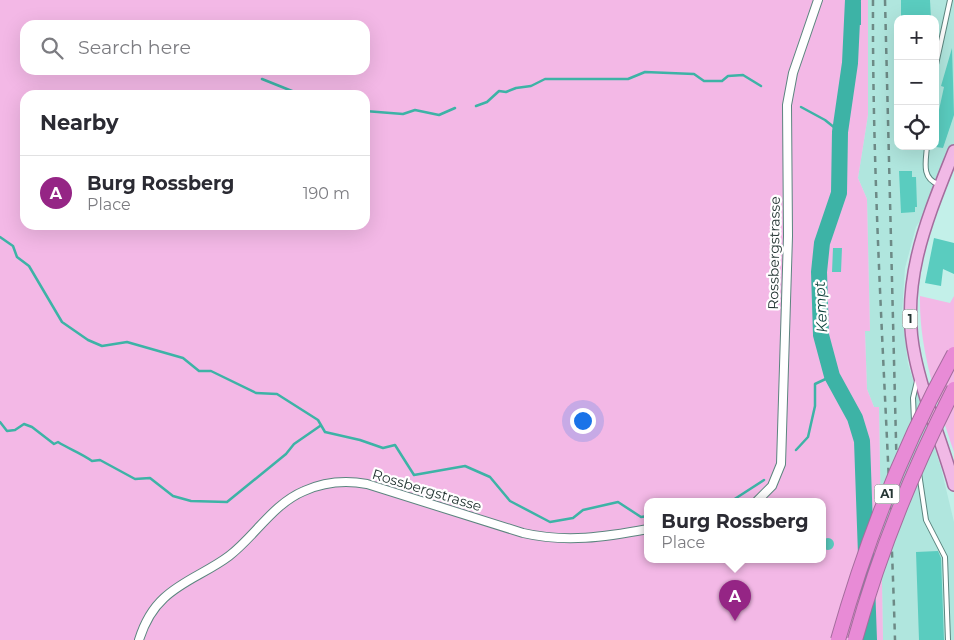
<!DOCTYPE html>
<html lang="en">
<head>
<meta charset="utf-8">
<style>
	:root { --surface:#fff; --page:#f2f2f3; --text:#2b2b33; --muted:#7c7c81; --line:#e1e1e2; --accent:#952585 }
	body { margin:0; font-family:Montserrat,sans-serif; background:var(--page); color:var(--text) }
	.controls { position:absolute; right:15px; top:15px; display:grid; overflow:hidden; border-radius:10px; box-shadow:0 5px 20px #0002 }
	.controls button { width:45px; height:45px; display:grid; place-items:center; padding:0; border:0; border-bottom:1px solid var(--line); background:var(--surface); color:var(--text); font:25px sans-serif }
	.you { position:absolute; left:582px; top:420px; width:18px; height:18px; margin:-12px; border:4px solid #fff; border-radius:50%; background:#1a73e8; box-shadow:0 0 0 8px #1a73e833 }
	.badge { display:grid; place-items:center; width:32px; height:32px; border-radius:50%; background:var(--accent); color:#fff; font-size:16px; font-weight:700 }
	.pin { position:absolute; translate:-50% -41px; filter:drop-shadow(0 1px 2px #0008) }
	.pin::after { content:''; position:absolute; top:26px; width:18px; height:15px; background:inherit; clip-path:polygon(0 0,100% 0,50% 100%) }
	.popup { position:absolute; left:644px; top:498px; width:182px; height:65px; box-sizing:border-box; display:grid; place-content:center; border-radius:10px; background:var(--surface); filter:drop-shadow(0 1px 4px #0005); font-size:16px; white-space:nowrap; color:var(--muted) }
	.popup b { font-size:19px; color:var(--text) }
	.popup::after { content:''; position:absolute; left:50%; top:100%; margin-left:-10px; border:10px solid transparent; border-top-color:var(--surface) }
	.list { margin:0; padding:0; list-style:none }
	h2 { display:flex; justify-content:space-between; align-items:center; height:65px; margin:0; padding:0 20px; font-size:21px }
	h2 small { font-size:16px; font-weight:400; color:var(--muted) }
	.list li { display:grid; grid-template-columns:32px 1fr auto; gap:15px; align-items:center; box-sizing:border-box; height:75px; padding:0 20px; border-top:1px solid var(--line) }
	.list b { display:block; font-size:19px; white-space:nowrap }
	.list p { margin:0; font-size:16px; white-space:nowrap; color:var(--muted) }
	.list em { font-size:16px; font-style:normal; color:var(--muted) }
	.icon { flex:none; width:28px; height:28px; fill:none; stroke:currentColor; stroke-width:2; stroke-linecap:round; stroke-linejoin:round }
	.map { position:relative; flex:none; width:954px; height:640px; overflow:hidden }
	.search { position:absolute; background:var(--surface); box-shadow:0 5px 20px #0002; left:20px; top:20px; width:350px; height:55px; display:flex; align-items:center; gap:12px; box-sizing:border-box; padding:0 18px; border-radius:15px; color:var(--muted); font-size:19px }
	.panel { position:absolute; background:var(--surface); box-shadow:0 5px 20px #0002; left:20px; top:90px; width:350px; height:140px; border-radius:15px }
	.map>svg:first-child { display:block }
</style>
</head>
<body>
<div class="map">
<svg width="954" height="640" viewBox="0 0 954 640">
	<rect width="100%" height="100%" fill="#c3f0e9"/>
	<path fill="#b0e6de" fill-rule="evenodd" d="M 868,0 L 954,0 L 954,151 L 941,185 L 916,227 L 905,268 L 902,313 L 908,364 L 941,468 L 954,522 L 954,640 L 883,640 L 879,408 L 874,407 L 867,389 L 865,331 L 870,330 L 867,199 L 858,178 L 868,115 ZM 898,19 L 935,19 L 935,146 L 898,146 Z"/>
	<path fill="#f3b8e6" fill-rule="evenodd" d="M 0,0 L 868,0 L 868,115 L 858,178 L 867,199 L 870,331 L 865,331 L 867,389 L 874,407 L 879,407 L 883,640 L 0,640 ZM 25,25 L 365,25 L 365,70 L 25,70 ZM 25,95 L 365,95 L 365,225 L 25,225 ZM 648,502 L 822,502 L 822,560 L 648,560 Z
		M 920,296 L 950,303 L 954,296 L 954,452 C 937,400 919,351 920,296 Z"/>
	<path fill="#3db3a6" d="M 846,1 L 861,2 L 861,25 L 845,24 Z"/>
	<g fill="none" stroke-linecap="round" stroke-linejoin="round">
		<path stroke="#3db3a6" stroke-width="2.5" d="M 262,79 L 302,95
			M 476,106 L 487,102 L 499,91 L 506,92 L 516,88 L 531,86 L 545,79 L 628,79 L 645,72 L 694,74 L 704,81 L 722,81 L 728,76 L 743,75 L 761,86
			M 801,107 L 825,120 L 840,132
			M 365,111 L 403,114 L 415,110 L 439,115 L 455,108
			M 0,237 L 13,246 L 17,257 L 29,266 L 62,322 L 88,340 L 102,346 L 127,342 L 183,358 L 199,371 L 211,371 L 256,393 L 277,394 L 318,420 L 325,432 L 360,440 L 383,448 L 395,445 L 414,475 L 465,466 L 490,477 L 510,501 L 550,522 L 573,518 L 583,510 L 618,502 L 641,517 L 648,516
			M 0,422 L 7,431 L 15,430 L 24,424 L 32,427 L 54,444 L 58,442 C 69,449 81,453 92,461 L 100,460 L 135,479 L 150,478 L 173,496 L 191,501 L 227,502 L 286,454 L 294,444 L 320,426
			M 796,450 L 808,437 L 815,406 L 815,384 L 832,376
			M 703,502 L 716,502
			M 730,502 L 764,480"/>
		<path stroke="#3db3a6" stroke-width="16" d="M 853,0 L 850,63 L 840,132 L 839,193 L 822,243 L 819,272 L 821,335 L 832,376 L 855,418 L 862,441 L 869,640"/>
	</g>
	<path fill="#5accbf" d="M 901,0 L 930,0 L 931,19 L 901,19 Z
		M 952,48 L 954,115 L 943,148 L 936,147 L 937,119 L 944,87 L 941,86 Z
		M 899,171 L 912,171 L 912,177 L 916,177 L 917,207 L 915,207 L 915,212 L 901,213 Z
		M 934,238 L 954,243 L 954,274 L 943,269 L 941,286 L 925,283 Z
		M 833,248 L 842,248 L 841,272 L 832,272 Z
		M822 544a6 6 0 1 1 12 0a6 6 0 1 1-12 0Z
		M 938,551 L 941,558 L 944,640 L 919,640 L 916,552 Z"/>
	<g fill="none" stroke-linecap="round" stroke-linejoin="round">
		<defs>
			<path id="service" d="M 935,69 L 950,0
				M 927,146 C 926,161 921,178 938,184
				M 914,421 L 913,398 L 917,381
				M 919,473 L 926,520 L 945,557 L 948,640"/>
			<path id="minor" d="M 756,502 L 772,486 L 781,464 L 788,236 L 787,105 L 793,73 L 818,0
				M 139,640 C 144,624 152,609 164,598 C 183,580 208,572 229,556 C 255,536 273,504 304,491 C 324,482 345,480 367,484 L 523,533 C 566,543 605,537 648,529"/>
			<path id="primary" d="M 954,151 C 927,219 899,283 915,357 C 924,401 942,442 954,485"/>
		</defs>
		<use href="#service" stroke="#5c857f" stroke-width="6"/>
		<use href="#minor" stroke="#5c857f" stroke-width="10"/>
		<use href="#primary" stroke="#a46d9d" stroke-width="14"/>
		<use href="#service" stroke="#fff" stroke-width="4"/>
		<use href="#minor" stroke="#fff" stroke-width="8"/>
		<use href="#primary" stroke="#f1b9e6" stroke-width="11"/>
		<path stroke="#6d8a86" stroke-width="2.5" stroke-dasharray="6 6" stroke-linecap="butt" d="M 873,0 C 872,214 889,427 895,640
			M 885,0 L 897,480"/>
		<defs>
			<path id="motorway-bridge" d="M 838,640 C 866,541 904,444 954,354
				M 855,640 C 879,553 913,469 954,389"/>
		</defs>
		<use href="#motorway-bridge" stroke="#a46d9d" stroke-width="16" stroke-linecap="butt"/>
		<use href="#motorway-bridge" stroke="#e88bd6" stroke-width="14"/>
	</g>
	<g text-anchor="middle" stroke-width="4.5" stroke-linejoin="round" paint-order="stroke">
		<g fill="#fff" stroke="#667271" stroke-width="1">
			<rect x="902.5" y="309.5" width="15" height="19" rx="4"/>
			<rect x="874.5" y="484.5" width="25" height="19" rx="4"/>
		</g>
		<g font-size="12" font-weight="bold" fill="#253634">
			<text x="910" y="323">1</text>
			<text x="887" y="498">A1</text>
		</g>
		<g font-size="14" fill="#253634" stroke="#fff">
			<text transform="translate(774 253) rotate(-89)" y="5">Rossbergstrasse</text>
			<text transform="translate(427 490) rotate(17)" y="5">Rossbergstrasse</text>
		</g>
		<g font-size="15" font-style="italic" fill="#11453f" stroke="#fff">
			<text transform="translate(821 307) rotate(-93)" y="5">Kempt</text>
		</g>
	</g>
</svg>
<div class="controls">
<button>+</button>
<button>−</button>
<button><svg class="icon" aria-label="locate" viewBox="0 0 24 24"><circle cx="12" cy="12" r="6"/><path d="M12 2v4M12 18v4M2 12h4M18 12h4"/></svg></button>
</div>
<div class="you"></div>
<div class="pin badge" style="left:735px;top:621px">A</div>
<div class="popup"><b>Burg Rossberg</b>Place</div>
<div class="search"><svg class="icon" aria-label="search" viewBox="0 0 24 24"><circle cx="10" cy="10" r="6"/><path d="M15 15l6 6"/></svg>Search here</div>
<section class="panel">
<h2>Nearby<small></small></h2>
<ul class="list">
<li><span class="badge">A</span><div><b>Burg Rossberg</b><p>Place</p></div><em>190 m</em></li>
</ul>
</section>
</div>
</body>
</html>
